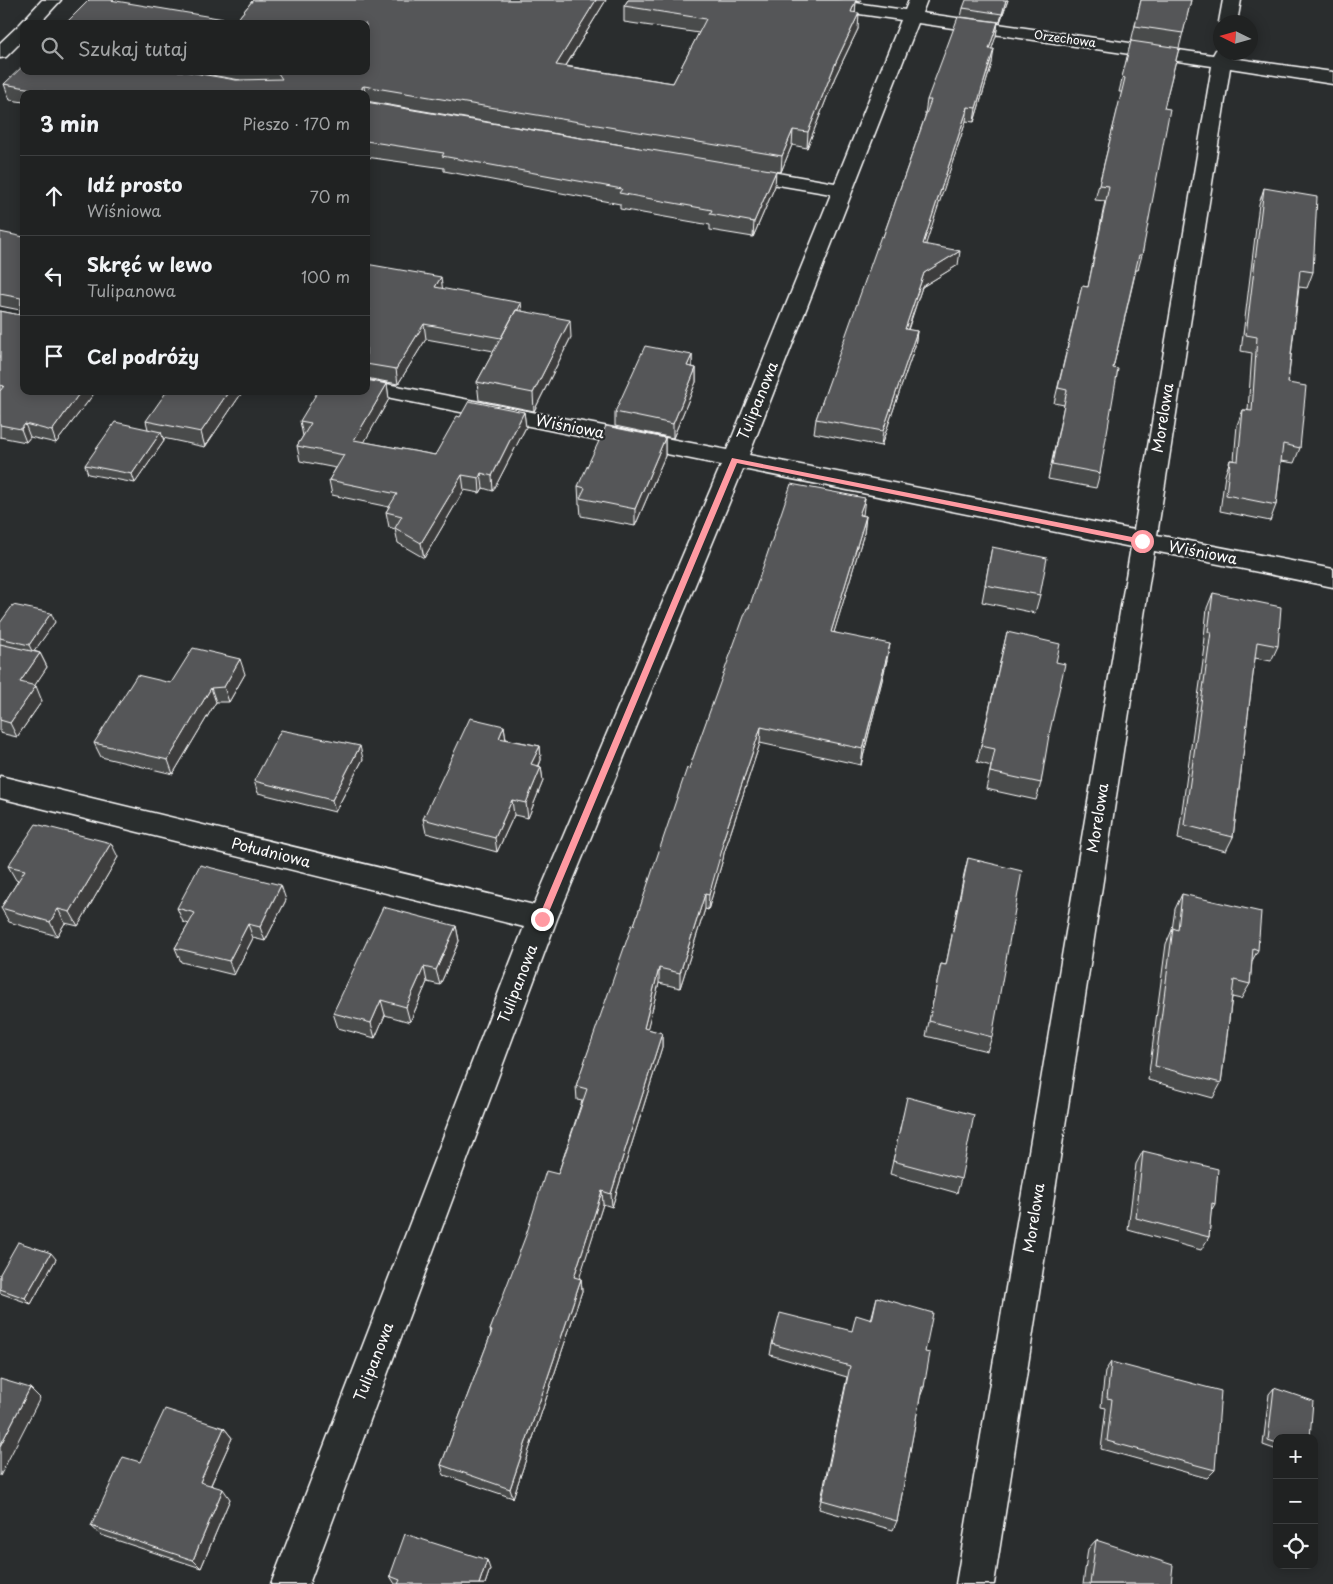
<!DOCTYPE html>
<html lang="pl">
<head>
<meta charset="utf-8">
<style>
	:root { --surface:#202222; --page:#282a2a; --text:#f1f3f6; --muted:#a2a4a5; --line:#3d3f40 }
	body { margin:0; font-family:"Playpen Sans",sans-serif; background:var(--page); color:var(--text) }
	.controls { position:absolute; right:15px; bottom:15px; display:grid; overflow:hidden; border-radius:10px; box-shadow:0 2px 12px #0003 }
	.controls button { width:45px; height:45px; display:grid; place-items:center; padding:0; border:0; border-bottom:1px solid var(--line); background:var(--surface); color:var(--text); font:25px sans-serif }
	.compass { position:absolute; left:1213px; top:15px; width:45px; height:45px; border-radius:50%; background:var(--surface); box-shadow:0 2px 12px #0003; rotate:275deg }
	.stop { position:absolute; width:15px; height:15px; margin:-11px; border:4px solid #ff9aa2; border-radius:50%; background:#fff }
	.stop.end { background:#ff9aa2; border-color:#fff; box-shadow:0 1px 5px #0008 }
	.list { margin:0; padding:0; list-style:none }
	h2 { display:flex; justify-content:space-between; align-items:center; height:65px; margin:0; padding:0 20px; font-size:21px }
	h2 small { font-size:16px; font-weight:400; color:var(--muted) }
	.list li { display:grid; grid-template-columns:32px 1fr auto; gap:15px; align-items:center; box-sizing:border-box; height:80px; padding:0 20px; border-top:1px solid var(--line) }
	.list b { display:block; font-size:19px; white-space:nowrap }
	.list p { margin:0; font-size:16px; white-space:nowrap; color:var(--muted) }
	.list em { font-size:16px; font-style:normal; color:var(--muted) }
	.icon { flex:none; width:28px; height:28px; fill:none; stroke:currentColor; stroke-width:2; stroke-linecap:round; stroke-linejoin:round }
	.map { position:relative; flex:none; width:1333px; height:1584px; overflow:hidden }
	.search { position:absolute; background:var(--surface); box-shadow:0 2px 12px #0003; left:20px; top:20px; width:350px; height:55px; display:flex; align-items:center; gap:12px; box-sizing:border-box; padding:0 18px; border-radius:10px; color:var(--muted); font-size:19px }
	.panel { position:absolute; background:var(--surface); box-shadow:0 2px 12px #0003; left:20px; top:90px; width:350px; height:305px; border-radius:10px }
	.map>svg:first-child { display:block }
</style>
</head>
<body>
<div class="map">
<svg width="1333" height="1584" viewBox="0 0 1333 1584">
	<rect width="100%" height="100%" fill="#2a2d2e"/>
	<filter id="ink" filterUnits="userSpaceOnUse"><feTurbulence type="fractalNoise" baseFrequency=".02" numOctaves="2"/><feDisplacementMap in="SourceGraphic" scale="10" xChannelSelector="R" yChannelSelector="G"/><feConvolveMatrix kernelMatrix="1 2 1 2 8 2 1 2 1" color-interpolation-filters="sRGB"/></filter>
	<g filter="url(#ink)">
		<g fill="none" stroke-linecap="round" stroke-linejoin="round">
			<defs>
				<path id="street" d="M 42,0 L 61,0 L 39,24 L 24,24 L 24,39 L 6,57 L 0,58 L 0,43 L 20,24 Z
					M 788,0 L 834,0 L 905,10 L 909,0 L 927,0 L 922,13 L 1213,55 L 1217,48 L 1220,47 L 1220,52 L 1232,52 L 1231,58 L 1333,72 L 1333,84 L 1230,68 L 1157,535 L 1333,569 L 1333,587 L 1154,551 L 994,1584 L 956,1584 L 1131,547 L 743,469 L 557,919 L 309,1584 L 271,1584 L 524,927 L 0,798 L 0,776 L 534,905 L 721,465 L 357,391 L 366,391 L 366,380 L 727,450 L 831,194 L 737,178 L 730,176 L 727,172 L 730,168 L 737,166 L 835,183 L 901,20 L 797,5 L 791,4 ZM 918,23 L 1212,66 L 1134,530 L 749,455 Z
					M 1223,0 L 1241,0 L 1237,22 L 1220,22 L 1220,24 L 1219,22 Z"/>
			</defs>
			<use href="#street" stroke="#fff" stroke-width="3"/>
			<use href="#street" fill="#2a2d2e" fill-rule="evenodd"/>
		</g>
		<path fill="#494b4c" stroke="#fff" d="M 253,0 L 606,0 L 566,66 L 673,83 L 699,33 L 624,22 L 624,6 L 628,0 L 861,0 L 860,2 L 856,1 L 855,13 L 858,29 L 835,77 L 807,148 L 792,145 L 781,172 L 775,171 L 775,186 L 753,237 L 710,230 L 710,225 L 620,209 L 620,204 L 444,171 L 444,168 L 366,157 L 366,102 L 639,148 L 366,101 L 366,94 L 24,94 L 24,102 L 10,100 L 4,84 L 240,80 L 188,71 L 366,71 L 236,21 Z
			M 1008,0 L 1000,22 L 961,17 L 963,8 Z
			M 1141,0 L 1191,0 L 1164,108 L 1142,255 L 1138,270 L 1136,270 L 1113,368 L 1100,473 L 1096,488 L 1048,479 L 1064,405 L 1054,403 L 1082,286 L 1088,287 L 1105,201 L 1095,200 L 1122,92 L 1119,92 Z
			M 998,22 L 996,36 L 991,49 L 992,63 L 974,122 L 966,121 L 925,245 L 958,265 L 922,287 L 908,330 L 917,331 L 915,346 L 881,446 L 814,433 L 816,419 L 883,237 L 926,114 L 925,114 L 927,100 Z
			M 1264,188 L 1313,272 L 1307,288 L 1299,287 L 1288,383 L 1300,448 L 1294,463 L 1281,461 L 1276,505 L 1270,521 L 1220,511 L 1225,475 L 1230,460 L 1234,460 L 1237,425 L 1243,410 L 1248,410 L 1252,353 L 1241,351 L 1259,204 Z
			M 0,232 L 96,391 L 56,443 L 30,437 L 26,442 L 0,437 L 0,311 L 20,315 L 20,310 L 0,306 Z
			M 366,264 L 442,289 L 522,311 L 571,337 L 534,411 L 479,400 L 477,382 L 494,351 L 426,339 L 398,384 L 366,378 Z
			M 692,355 L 692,367 L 696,368 L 696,382 L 673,438 L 615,426 L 615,412 Z
			M 387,384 L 389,399 L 364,442 L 435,455 L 460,417 L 524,412 L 526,427 L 493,491 L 483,488 L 480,493 L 464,490 L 424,558 L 398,543 L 395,529 L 389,527 L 386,512 L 389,507 L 332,495 L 329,480 L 336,468 L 300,461 L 297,446 L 303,436 L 300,421 Z
			M 243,391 L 205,447 L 163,438 L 164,441 L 135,483 L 88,474 L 85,465 L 148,429 L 146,421 Z
			M 665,438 L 665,456 L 635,526 L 581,516 L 580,504 L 579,504 L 578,486 Z
			M 863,516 L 866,516 L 864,533 L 834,632 L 887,660 L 861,765 L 760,743 L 724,853 L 723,859 L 708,910 L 705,909 L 680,988 L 659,983 L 647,1029 L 662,1033 L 662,1047 L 612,1207 L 603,1204 L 579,1278 L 581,1279 L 582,1291 L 513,1498 L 444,1475 L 441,1465 L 491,1334 L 490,1330 L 558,1174 L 582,1101 L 577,1100 L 576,1086 L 634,925 L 689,769 L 749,608 Z
			M 992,547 L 1040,595 L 1035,613 L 982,602 Z
			M 1213,593 L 1278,646 L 1271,661 L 1255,658 L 1233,837 L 1226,851 L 1178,839 L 1205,647 L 1203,647 L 1207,608 Z
			M 55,622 L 34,651 L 40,653 L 47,667 L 34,686 L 42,701 L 17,737 L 0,733 L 0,623 Z
			M 1007,632 L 1056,662 L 1041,783 L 1036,800 L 986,789 L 991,766 L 977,762 Z
			M 245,674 L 229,702 L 216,702 L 173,774 L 101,757 L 94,743 L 171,683 Z
			M 504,726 L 506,739 L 540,746 L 541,760 L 539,766 L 541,767 L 543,781 L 528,818 L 514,815 L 497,852 L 426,833 L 423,819 Z
			M 363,759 L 335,812 L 258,793 L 254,781 Z
			M 118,857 L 78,926 L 65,923 L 57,936 L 9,922 L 1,908 L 18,881 L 16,880 L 8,866 Z
			M 968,858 L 992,1037 L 987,1051 L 926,1036 L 941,964 L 946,965 L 964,874 Z
			M 1182,894 L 1258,950 L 1252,961 L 1250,984 L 1241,999 L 1232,997 L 1221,1083 L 1213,1098 L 1148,1080 L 1166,944 L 1172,930 L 1175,909 Z
			M 286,900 L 265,941 L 253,938 L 234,975 L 181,962 L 175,948 L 189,924 L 183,922 L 177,908 Z
			M 456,926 L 459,941 L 440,985 L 427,982 L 410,1022 L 385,1015 L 375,1038 L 338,1028 L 333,1013 Z
			M 904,1112 L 961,1179 L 957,1193 L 890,1174 Z
			M 1143,1151 L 1215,1204 L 1211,1211 L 1209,1237 L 1201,1250 L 1128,1230 L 1136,1164 Z
			M 56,1259 L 31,1304 L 0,1293 L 0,1274 Z
			M 877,1297 L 925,1352 L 924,1387 L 920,1397 L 897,1521 L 893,1530 L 819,1509 L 847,1377 L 770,1355 L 772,1344 L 852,1331 L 871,1320 Z
			M 1111,1362 L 1215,1470 L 1207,1478 L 1101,1449 L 1106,1408 L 1101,1407 L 1105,1371 Z
			M 1274,1388 L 1277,1438 L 1277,1450 L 1263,1445 L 1269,1394 Z
			M 224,1428 L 232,1438 L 211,1485 L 230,1499 L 201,1568 L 101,1535 L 91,1526 L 140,1462 Z
			M 1096,1540 L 1171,1584 L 1083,1584 L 1088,1549 Z
			M 490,1569 L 485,1584 L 395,1584 L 390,1576 Z"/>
		<path fill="#3c3d3e" stroke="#fff" d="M 596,0 L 606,0 L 557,80 L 556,65 Z
			M 856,0 L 855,15 L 851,12 Z
			M 1006,0 L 1008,0 L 1000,22 L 1002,14 Z
			M 859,13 L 858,29 L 835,77 L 807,148 L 808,132 L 836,62 Z
			M 998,22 L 996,36 L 987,63 L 989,49 Z
			M 994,49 L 992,63 L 974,122 L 976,108 Z
			M 364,86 L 365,94 L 362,94 L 362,87 Z
			M 968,107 L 966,121 L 921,259 L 923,244 Z
			M 793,130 L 792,145 L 781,172 L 782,156 Z
			M 776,171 L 775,186 L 753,237 L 754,222 Z
			M 960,251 L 958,265 L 922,287 L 903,343 L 905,329 L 924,273 Z
			M 441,277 L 443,292 L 435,287 Z
			M 521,303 L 523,318 L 502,338 Z
			M 570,320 L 571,337 L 534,411 L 533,393 Z
			M 424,324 L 426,339 L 398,384 L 396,369 Z
			M 917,331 L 915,346 L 881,446 L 883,431 Z
			M 692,355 L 692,369 L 687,366 Z
			M 696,368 L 696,382 L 673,438 L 673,424 Z
			M 387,384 L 389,399 L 357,455 L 354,440 Z
			M 81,391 L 96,391 L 56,443 L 52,431 Z
			M 229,391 L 243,391 L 205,447 L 201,432 Z
			M 524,412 L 526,427 L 493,491 L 492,476 Z
			M 25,424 L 30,437 L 26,442 L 21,429 Z
			M 161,432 L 164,441 L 135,483 L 132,474 Z
			M 665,438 L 665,456 L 635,526 L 635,509 Z
			M 481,473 L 483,488 L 480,493 L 479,478 Z
			M 462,475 L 464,490 L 424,558 L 421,543 Z
			M 865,498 L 863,515 L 859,515 Z
			M 866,516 L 864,533 L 829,649 L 831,632 Z
			M 51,613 L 55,622 L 33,653 L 29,645 Z
			M 890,644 L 887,660 L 861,765 L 863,749 Z
			M 40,653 L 47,667 L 27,697 L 20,682 Z
			M 240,659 L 245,674 L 229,702 L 224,687 Z
			M 36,686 L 42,701 L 17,737 L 10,723 Z
			M 211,688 L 216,702 L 173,774 L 168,760 Z
			M 504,726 L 506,741 L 499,738 Z
			M 761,727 L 760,743 L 724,853 L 723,859 L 708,910 L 709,895 L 722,843 Z
			M 360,746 L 363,759 L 335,812 L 332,800 Z
			M 540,746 L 541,760 L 533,779 L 531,764 Z
			M 541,767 L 543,781 L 528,818 L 526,803 Z
			M 512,800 L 514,815 L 497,852 L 495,838 Z
			M 111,843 L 118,857 L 78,926 L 70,912 Z
			M 281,885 L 286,900 L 265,941 L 260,927 Z
			M 705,894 L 705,909 L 680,988 L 680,973 Z
			M 58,909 L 65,923 L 57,936 L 50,922 Z
			M 248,924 L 253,938 L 234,975 L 229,961 Z
			M 456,926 L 459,941 L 440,985 L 436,970 Z
			M 424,967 L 427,982 L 410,1022 L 406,1007 Z
			M 659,968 L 659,983 L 644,1042 L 644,1028 Z
			M 381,1000 L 385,1015 L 375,1038 L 371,1023 Z
			M 662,1033 L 662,1047 L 612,1207 L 611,1194 Z
			M 602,1191 L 603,1204 L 576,1289 L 574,1277 Z
			M 51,1253 L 56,1259 L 31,1304 L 25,1298 Z
			M 581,1279 L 582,1291 L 513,1498 L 510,1489 Z
			M 30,1388 L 40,1398 L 0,1476 L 0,1446 Z
			M 224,1428 L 232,1438 L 208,1491 L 200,1482 Z
			M 223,1489 L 230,1499 L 201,1568 L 193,1560 Z
			M 487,1560 L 490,1569 L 485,1584 L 479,1584 Z"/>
		<path fill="#555758" stroke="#fff" d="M 89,0 L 110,0 L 236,21 L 253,0 L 596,0 L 556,65 L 673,83 L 706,19 L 624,6 L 628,0 L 856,0 L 851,12 L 859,13 L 836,62 L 808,132 L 793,130 L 782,156 L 364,86 L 362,87 L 362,94 L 60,94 L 4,84 L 24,65 L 24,71 L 183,71 L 236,80 L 282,79 L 278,73 L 273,71 L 366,71 L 366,24 L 65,24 Z
			M 966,0 L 1006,0 L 1002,14 L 963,8 Z
			M 1141,0 L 1191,0 L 1183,33 L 1135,26 Z
			M 958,17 L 998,22 L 989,49 L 994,49 L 976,108 L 968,107 L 923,244 L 960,251 L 924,273 L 905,329 L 917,331 L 883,431 L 816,419 L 881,236 L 883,237 L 931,100 L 927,100 Z
			M 1131,41 L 1179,48 L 1164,108 L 1170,109 L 1142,255 L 1139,255 L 1113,368 L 1118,369 L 1100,473 L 1052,464 L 1067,390 L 1058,388 L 1082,286 L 1088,287 L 1109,186 L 1099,185 L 1125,78 L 1122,77 Z
			M 366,102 L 776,171 L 754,222 L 710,214 L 712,210 L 619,193 L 622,189 L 442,156 L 444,153 L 366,141 Z
			M 1264,188 L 1317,197 L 1313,272 L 1300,270 L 1288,383 L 1306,386 L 1300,448 L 1283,444 L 1276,505 L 1226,495 L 1230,460 L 1238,461 L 1243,410 L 1252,411 L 1257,337 L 1246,335 Z
			M 0,232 L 24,237 L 24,391 L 81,391 L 52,431 L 25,424 L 21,429 L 0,425 L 0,391 L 4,386 L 0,385 L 0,311 L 20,315 L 21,298 L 0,294 Z
			M 366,264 L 441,277 L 435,287 L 521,303 L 518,310 L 516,310 L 501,338 L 424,324 L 396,369 L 366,364 L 366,315 L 370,309 L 366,308 Z
			M 516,310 L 570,320 L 533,393 L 477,382 Z
			M 645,346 L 692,355 L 687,366 L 696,368 L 673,424 L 615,412 Z
			M 366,380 L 387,384 L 354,440 L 435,455 L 457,416 L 460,417 L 469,401 L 524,412 L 492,476 L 481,473 L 479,478 L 462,475 L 421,543 L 395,528 L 402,516 L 386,512 L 397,494 L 329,480 L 344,455 L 297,446 L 311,423 L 300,421 L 318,391 L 366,391 Z
			M 167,391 L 229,391 L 201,432 L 146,421 Z
			M 115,422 L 161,432 L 132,474 L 85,465 Z
			M 606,426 L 665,438 L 635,509 L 580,498 L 585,488 L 578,486 Z
			M 791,484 L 865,498 L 859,515 L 866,516 L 831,632 L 890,644 L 863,749 L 761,727 L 722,843 L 724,843 L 709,895 L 705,894 L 680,973 L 659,968 L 644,1028 L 662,1033 L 611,1194 L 602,1191 L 574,1277 L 581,1279 L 510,1489 L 441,1465 L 492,1331 L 490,1330 L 526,1235 L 546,1171 L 558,1174 L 587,1089 L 576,1086 L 632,925 L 634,925 L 687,768 L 689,769 L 747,608 L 749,608 Z
			M 992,547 L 1047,558 L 1040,595 L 985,585 Z
			M 1213,593 L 1281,607 L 1278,646 L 1257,642 L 1233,837 L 1184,825 L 1211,632 L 1208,632 Z
			M 13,605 L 51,613 L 29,645 L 0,638 L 0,623 Z
			M 1007,632 L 1060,644 L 1056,662 L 1065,664 L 1049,735 L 1041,783 L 990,772 L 995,749 L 981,746 Z
			M 0,644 L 40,653 L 20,682 L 36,686 L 10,723 L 0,720 Z
			M 193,648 L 240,659 L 224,687 L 211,688 L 168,760 L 94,743 L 137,675 L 171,683 Z
			M 470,718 L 504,726 L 499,738 L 540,746 L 531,764 L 541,767 L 526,803 L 512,800 L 495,838 L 423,819 Z
			M 281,730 L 360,746 L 332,800 L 254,781 Z
			M 36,824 L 111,843 L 70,912 L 58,909 L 50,922 L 1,908 L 25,870 L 8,866 Z
			M 968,858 L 1022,871 L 992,1037 L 929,1021 L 941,964 L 946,965 Z
			M 200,865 L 281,885 L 260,927 L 248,924 L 229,961 L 175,948 L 195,913 L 177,908 Z
			M 1182,894 L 1261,912 L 1258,950 L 1253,948 L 1250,984 L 1234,980 L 1221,1083 L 1155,1066 L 1173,928 L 1178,930 Z
			M 383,907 L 456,926 L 436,970 L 424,967 L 406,1007 L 381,1000 L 371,1023 L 333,1013 Z
			M 907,1097 L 974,1115 L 961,1179 L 893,1161 Z
			M 1143,1151 L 1218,1169 L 1215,1204 L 1212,1203 L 1209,1237 L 1136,1218 Z
			M 18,1242 L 51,1253 L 25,1298 L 0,1289 L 0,1274 Z
			M 877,1297 L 933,1313 L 925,1352 L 930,1353 L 924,1387 L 922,1387 L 897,1521 L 822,1500 L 850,1366 L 772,1344 L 780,1313 L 852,1331 L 856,1315 L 872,1320 Z
			M 1111,1362 L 1221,1391 L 1215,1470 L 1107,1441 L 1112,1399 L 1107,1398 Z
			M 0,1379 L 30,1388 L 0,1446 Z
			M 1274,1388 L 1313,1401 L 1310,1438 L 1277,1438 L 1277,1443 L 1268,1440 Z
			M 165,1409 L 224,1428 L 200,1482 L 223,1489 L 193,1560 L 91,1526 L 123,1457 L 140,1462 Z
			M 405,1534 L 487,1560 L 479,1584 L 398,1584 L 400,1580 L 390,1576 Z
			M 1096,1540 L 1173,1565 L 1171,1584 L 1090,1584 Z"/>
	</g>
	<path fill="#ff9aa2" d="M 732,458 L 1142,539 L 1146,541 L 1142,544 L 737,463 L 546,919 L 545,922 L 539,922 L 538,919 Z"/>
	<g text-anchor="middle" stroke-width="4.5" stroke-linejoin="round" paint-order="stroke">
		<g font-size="12" fill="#fff" stroke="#2a2d2e">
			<text transform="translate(1065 39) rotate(8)" y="4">Orzechowa</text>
		</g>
		<g font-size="15" fill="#fff" stroke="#2a2d2e">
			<text transform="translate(758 401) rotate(-68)" y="5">Tulipanowa</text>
			<text transform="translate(1163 418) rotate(-81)" y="5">Morelowa</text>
			<text transform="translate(570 427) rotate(11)" y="5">Wiśniowa</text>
			<text transform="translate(1203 553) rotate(11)" y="5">Wiśniowa</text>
			<text transform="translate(1098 818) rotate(-81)" y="5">Morelowa</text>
			<text transform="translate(271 853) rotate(14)" y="5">Południowa</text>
			<text transform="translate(518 984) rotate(-69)" y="5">Tulipanowa</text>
			<text transform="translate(1034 1218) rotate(-81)" y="5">Morelowa</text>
			<text transform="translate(374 1362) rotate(-69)" y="5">Tulipanowa</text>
		</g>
	</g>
</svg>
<div class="controls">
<button>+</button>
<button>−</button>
<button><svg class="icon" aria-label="locate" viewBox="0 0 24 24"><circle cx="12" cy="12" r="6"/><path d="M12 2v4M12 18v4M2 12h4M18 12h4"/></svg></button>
</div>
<svg class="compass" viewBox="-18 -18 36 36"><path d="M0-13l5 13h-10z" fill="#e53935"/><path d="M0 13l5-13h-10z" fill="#a2a4a5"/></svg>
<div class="stop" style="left:1142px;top:541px"></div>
<div class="stop end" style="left:542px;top:919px"></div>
<div class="search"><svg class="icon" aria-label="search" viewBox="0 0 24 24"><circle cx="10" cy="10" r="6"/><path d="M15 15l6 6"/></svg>Szukaj tutaj</div>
<section class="panel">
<h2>3 min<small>Pieszo · 170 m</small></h2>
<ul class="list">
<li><svg class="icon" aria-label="ahead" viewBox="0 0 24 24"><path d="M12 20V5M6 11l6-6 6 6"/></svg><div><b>Idź prosto</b><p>Wiśniowa</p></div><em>70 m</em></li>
<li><svg class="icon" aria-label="left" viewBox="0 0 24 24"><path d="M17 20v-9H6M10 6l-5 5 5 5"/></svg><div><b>Skręć w lewo</b><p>Tulipanowa</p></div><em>100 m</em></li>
<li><svg class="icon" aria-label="arrive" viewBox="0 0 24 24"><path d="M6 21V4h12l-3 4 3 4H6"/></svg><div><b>Cel podróży</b></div></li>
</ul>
</section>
</div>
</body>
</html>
